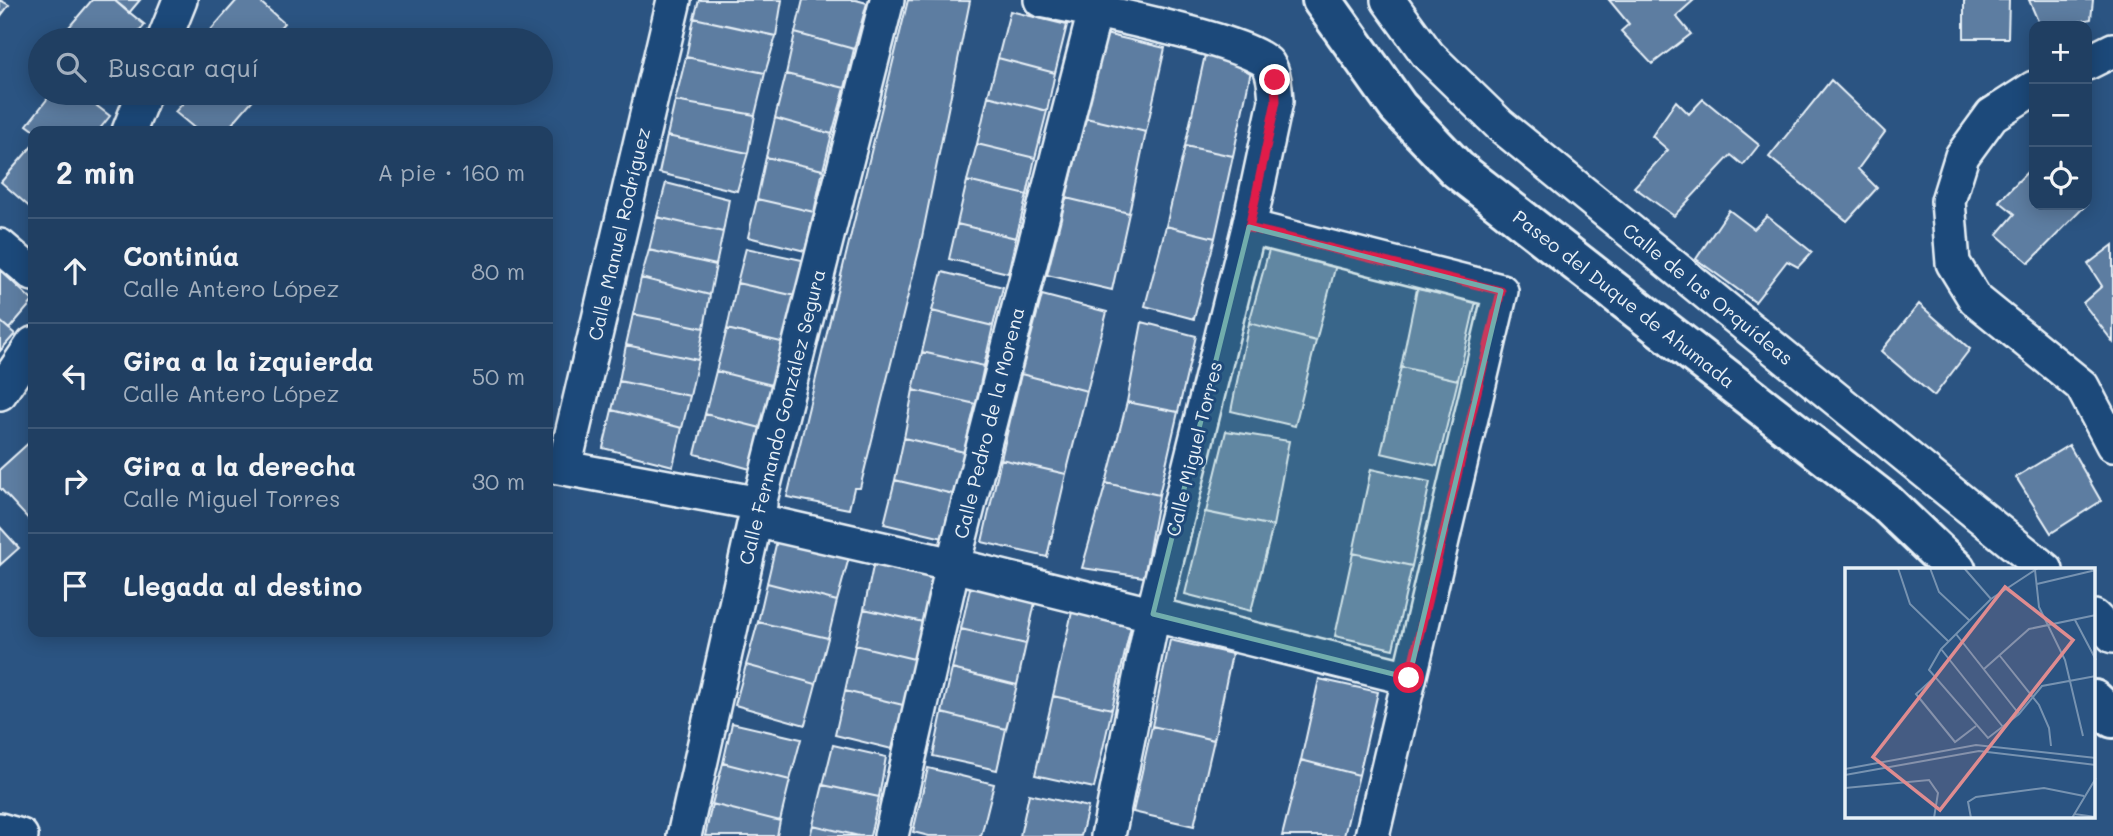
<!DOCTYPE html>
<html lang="es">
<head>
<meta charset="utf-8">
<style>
	:root { --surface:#203f62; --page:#284668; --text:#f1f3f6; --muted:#a2afbe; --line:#3d5877 }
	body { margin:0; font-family:Mali,sans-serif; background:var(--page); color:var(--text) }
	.controls { position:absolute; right:21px; top:21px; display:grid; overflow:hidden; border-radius:14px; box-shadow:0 4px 18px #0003 }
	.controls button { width:63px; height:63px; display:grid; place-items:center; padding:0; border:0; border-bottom:2px solid var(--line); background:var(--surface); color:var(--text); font:35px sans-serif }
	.stop { position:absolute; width:21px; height:21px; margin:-16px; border:5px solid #e11d48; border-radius:50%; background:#fff }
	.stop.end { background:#e11d48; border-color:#fff; box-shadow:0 2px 7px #0008 }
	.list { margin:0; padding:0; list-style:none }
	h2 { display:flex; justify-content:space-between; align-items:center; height:91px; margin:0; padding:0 28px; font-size:30px }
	h2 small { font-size:23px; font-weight:400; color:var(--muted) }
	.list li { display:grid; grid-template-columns:46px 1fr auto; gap:21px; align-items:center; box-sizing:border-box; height:105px; padding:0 28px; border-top:2px solid var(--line) }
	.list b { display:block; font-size:26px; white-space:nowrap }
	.list p { margin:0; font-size:23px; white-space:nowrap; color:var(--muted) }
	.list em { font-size:23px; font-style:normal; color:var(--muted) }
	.icon { flex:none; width:38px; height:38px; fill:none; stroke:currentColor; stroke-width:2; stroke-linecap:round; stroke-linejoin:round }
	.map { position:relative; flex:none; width:2113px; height:836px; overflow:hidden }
	.search { position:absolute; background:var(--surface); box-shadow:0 4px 18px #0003; left:28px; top:28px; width:525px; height:77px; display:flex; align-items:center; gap:18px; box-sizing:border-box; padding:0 24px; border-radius:38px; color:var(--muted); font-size:26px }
	.panel { position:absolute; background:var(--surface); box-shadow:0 4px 18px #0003; left:28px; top:126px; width:525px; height:511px; border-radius:14px }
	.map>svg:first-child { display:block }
</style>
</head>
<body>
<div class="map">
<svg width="2113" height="836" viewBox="0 0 2113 836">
	<rect width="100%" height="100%" fill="#2b5482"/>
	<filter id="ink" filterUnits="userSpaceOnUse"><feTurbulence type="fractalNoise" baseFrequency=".0143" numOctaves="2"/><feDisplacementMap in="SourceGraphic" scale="14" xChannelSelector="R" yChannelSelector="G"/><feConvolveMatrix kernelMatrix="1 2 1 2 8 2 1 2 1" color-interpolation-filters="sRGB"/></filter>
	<g filter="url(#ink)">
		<path fill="#5d7da1" stroke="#e8f1f8" stroke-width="2" d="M 0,0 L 9,5 L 0,17 Z
			M 92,0 L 114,0 L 145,25 L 132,40 L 58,40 Z
			M 114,0 L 140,0 L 129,13 Z
			M 237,0 L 258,0 L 284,23 L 269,40 L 202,40 Z
			M 699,0 L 782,0 L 776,36 L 694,18 Z
			M 803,0 L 856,0 L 867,3 L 854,49 L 795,33 Z
			M 908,0 L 970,1 L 920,247 L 860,488 L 854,488 L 849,509 L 787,497 Z
			M 1609,0 L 1694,0 L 1676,16 L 1691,34 L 1652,64 L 1621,31 L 1629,24 Z
			M 1964,0 L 2009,0 L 2008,38 L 1964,38 Z
			M 2029,0 L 2093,0 L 2091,19 L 2062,26 L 2040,26 Z
			M 1010,11 L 1067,25 L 1055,73 L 998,58 Z
			M 694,18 L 776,36 L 765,73 L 686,57 Z
			M 795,33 L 854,49 L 845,88 L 786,74 Z
			M 1105,34 L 1165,48 L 1146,132 L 1086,118 Z
			M 1205,55 L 1252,66 L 1233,156 L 1185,146 Z
			M 686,57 L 765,73 L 755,115 L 675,101 Z
			M 998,58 L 1055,73 L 1047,111 L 988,96 Z
			M 786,74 L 845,88 L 832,134 L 775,118 Z
			M 1831,80 L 1885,132 L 1858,169 L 1877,188 L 1847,221 L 1769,157 Z
			M 52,93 L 80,93 L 110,116 L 98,131 L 35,131 L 27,125 Z
			M 192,93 L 253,93 L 256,96 L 226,131 L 198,131 L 175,112 Z
			M 988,96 L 1047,111 L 1035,158 L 977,144 Z
			M 1703,99 L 1759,145 L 1743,165 L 1731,155 L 1674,216 L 1634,187 L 1668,150 L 1652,136 L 1676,101 L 1689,114 Z
			M 675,101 L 755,115 L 748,153 L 667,136 Z
			M 775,118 L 832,134 L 823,170 L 766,157 Z
			M 1086,118 L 1146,132 L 1129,213 L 1066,198 Z
			M 667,136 L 748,153 L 737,191 L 659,173 Z
			M 977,144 L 1035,158 L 1027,195 L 967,181 Z
			M 33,145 L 33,210 L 1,182 Z
			M 1185,146 L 1233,156 L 1215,238 L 1166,226 Z
			M 766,157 L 823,170 L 814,212 L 757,199 Z
			M 2034,165 L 2034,205 L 2086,205 L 2029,263 L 1997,235 L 2015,214 L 1999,201 Z
			M 967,181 L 1027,195 L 1016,238 L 957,224 Z
			M 666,183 L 729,199 L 723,232 L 657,217 Z
			M 1066,198 L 1129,213 L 1112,290 L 1047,275 Z
			M 757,199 L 814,212 L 805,251 L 748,237 Z
			M 1729,210 L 1754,229 L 1767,216 L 1812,252 L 1798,267 L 1787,261 L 1755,302 L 1696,259 Z
			M 657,217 L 723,232 L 716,265 L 649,250 Z
			M 957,224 L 1016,238 L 1008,273 L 949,259 Z
			M 1166,226 L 1215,238 L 1194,319 L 1145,306 Z
			M 1272,239 L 1338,257 L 1316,341 L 1249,323 Z
			M 2113,245 L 2113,342 L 2083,303 L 2102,286 L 2088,264 Z
			M 746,248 L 802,260 L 796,296 L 737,283 Z
			M 649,250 L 716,265 L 710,295 L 641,278 Z
			M 0,270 L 33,301 L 9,329 L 0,321 Z
			M 942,272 L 1003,287 L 993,326 L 932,311 Z
			M 641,278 L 710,295 L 704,328 L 633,314 Z
			M 737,283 L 796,296 L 785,343 L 727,329 Z
			M 1417,289 L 1476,301 L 1458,380 L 1401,367 Z
			M 1042,295 L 1107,312 L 1087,391 L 1021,374 Z
			M 1919,304 L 1970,349 L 1934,396 L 1881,351 Z
			M 932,311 L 993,326 L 984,366 L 922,352 Z
			M 633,314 L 704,328 L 698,360 L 626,345 Z
			M 0,321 L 15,334 L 0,351 Z
			M 1142,322 L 1196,336 L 1178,412 L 1127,402 Z
			M 1249,323 L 1316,341 L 1295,426 L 1231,411 Z
			M 727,329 L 785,343 L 776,386 L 716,371 Z
			M 626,345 L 698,360 L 690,396 L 619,381 Z
			M 922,352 L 984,366 L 976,404 L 913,390 Z
			M 1401,367 L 1458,380 L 1437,466 L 1381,453 Z
			M 716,371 L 776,386 L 765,429 L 705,414 Z
			M 1021,374 L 1087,391 L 1066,474 L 1001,459 Z
			M 619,381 L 690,396 L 682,428 L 612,410 Z
			M 913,390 L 976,404 L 964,452 L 904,438 Z
			M 1127,402 L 1178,412 L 1159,495 L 1106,483 Z
			M 612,410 L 682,428 L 673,466 L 603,448 Z
			M 705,414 L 765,429 L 754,470 L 695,454 Z
			M 1226,431 L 1289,441 L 1273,526 L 1206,512 Z
			M 904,438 L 964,452 L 953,494 L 895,480 Z
			M 33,439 L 33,524 L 0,488 L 0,469 Z
			M 2069,445 L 2101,501 L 2051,533 L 2016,477 Z
			M 1001,459 L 1066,474 L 1047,557 L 982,542 Z
			M 1371,469 L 1430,482 L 1412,566 L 1353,553 Z
			M 895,480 L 953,494 L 943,538 L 884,524 Z
			M 1106,483 L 1159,495 L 1144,577 L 1082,568 Z
			M 1205,512 L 1273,526 L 1251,611 L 1185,594 Z
			M 0,527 L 19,548 L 0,565 Z
			M 778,536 L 850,554 L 837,601 L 767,583 Z
			M 1353,553 L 1412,566 L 1393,649 L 1335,636 Z
			M 874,562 L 934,576 L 923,622 L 864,609 Z
			M 767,583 L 837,601 L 828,638 L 758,622 Z
			M 971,584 L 1036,598 L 1026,644 L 961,629 Z
			M 864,609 L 923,622 L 914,659 L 855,645 Z
			M 1072,612 L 1131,626 L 1112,709 L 1053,696 Z
			M 758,622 L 828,638 L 816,684 L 746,665 Z
			M 961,629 L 1026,644 L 1017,685 L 952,669 Z
			M 1170,640 L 1232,654 L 1214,740 L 1152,726 Z
			M 855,645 L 914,659 L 903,705 L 845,691 Z
			M 746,665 L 816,684 L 805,725 L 735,705 Z
			M 952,669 L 1017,685 L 1006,729 L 942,713 Z
			M 1319,679 L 1378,692 L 1359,775 L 1301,760 Z
			M 845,691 L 903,705 L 892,749 L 835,735 Z
			M 1053,696 L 1112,709 L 1094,788 L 1035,775 Z
			M 942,713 L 1006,729 L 997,770 L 933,756 Z
			M 732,723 L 801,739 L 790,780 L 723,763 Z
			M 1152,726 L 1214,740 L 1194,826 L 1133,812 Z
			M 833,745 L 886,757 L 879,797 L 823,785 Z
			M 1301,760 L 1359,775 L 1344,836 L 1282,836 Z
			M 723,763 L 790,780 L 780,821 L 712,804 Z
			M 928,768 L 994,784 L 981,836 L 929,836 L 913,832 Z
			M 823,785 L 879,797 L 870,836 L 859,836 L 813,825 Z
			M 1029,794 L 1088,807 L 1081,836 L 1020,836 Z
			M 712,804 L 780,821 L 777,836 L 705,836 Z
			M 813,825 L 859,836 L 810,836 Z"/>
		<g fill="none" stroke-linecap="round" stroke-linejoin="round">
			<defs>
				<path id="minor" d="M 1041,0 C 1078,7 1251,41 1268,64 C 1275,75 1275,89 1276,101 L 1249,227 L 1153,614 L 1108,836
					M 1388,0 L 1428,55 L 1500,125 L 2046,570
					M 164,40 L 180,0
					M 2087,63 L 2113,50
					M 2034,88 L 1992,115 L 1962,156 L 1948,201 L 1953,263 L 1975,299 L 2082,386 L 2113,445
					M 129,131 L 144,93
					M 1249,227 L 1501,291 L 1372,836
					M 0,246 L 33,274
					M 0,393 L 33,344
					M 548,465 L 760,504
					M 564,468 L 674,0
					M 755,520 L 953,565 L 1409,678
					M 2094,617 L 2113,636
					M 0,830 L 21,836
					M 684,836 L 755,520 L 887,0
					M 891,836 L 953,565 L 1095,11"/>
				<path id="major" d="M 1322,0 L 1398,107 L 1457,169 L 1885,502 L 1956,570
					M 2094,700 L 2113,718"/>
			</defs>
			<use href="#minor" stroke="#e8f1f8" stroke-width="38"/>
			<use href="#major" stroke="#e8f1f8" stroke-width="44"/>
			<use href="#minor" stroke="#1f4a7a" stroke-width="33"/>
			<use href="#major" stroke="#1f4a7a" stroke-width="38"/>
		</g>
	</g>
	<g fill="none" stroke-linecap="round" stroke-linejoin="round" filter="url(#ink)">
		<path stroke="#e11d48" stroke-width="9" d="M 1275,80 L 1276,101 L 1249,228 L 1501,291 L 1409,678"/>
	</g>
	<path fill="#71adac" fill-opacity="0.2" stroke="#71adac" stroke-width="5" stroke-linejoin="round" d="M 1249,227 L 1501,291 L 1409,678 L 1153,614 Z"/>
	<g text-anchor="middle" stroke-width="6" stroke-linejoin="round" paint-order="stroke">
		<g font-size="19" fill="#e8f1f8" stroke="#1f4a7a">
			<text transform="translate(619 234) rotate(-77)" y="7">Calle Manuel Rodríguez</text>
			<text transform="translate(1708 294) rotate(39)" y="7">Calle de las Orquídeas</text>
			<text transform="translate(1624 299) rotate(38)" y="7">Paseo del Duque de Ahumada</text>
			<text transform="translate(782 417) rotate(-76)" y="7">Calle Fernando González Segura</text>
			<text transform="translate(989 423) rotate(-76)" y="7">Calle Pedro de la Morena</text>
			<text transform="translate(1194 449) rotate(-76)" y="7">Calle Miguel Torres</text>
		</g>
	</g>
	<g transform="translate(1845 568)">
		<rect width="250" height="250" fill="#2b5482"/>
		<path fill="none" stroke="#7793b1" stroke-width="2" d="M 53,0 L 65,36 L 103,73M 85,0 L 94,24 L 125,53M 119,0 L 146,31M 193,0 L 146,31 L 96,81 L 84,102 L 143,170 L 174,146 L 197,118 L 251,108M 190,2 L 194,39 L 220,92 L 238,168M 192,16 L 251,2M 230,52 L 251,92M 111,66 L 174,146M 96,81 L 158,159M 155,88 L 194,137 L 204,160 L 206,178M 139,101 L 184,61 L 251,47M 91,108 L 71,126 L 110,174 L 131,158M 0,201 L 131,177 L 251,190M 0,207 L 134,183 L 251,197M 0,220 L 84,212 L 93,225 L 89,250M 229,246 L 251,249M 126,250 L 123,234 L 131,229 L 199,220 L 239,228M 227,250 L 251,210"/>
		<path fill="#df8c90" fill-opacity="0.15" stroke="#df8c90" stroke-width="3.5" d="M 160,19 L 228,72 L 95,242 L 28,189 Z"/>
		<rect width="250" height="250" fill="none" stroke="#e8f1f8" stroke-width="3.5"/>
	</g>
</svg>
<div class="controls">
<button>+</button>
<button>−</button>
<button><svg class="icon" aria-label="locate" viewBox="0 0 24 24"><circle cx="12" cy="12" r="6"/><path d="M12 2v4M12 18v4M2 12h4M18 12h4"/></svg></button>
</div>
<div class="stop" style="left:1409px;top:678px"></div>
<div class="stop end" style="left:1275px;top:80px"></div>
<div class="search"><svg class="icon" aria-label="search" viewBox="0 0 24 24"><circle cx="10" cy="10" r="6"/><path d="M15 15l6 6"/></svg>Buscar aquí</div>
<section class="panel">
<h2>2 min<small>A pie · 160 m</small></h2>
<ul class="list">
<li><svg class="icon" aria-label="ahead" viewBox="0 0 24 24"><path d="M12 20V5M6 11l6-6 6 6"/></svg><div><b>Continúa</b><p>Calle Antero López</p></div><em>80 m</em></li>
<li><svg class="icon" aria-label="left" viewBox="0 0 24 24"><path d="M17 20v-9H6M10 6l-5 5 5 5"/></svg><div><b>Gira a la izquierda</b><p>Calle Antero López</p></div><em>50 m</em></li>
<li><svg class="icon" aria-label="right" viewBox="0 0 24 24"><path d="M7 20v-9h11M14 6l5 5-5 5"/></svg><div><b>Gira a la derecha</b><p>Calle Miguel Torres</p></div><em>30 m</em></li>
<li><svg class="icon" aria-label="arrive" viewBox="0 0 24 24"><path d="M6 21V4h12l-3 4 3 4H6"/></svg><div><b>Llegada al destino</b></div></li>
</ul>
</section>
</div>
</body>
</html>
